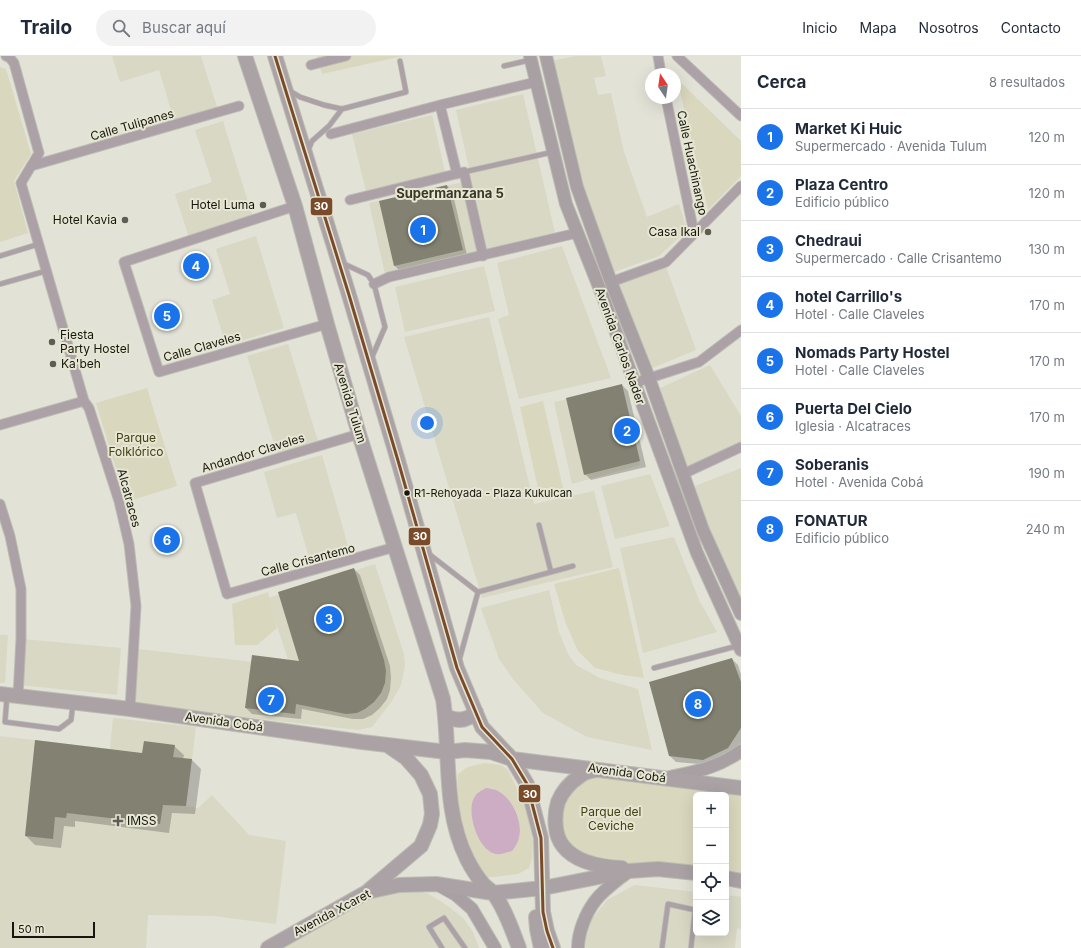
<!DOCTYPE html>
<html lang="es">
<head>
<meta charset="utf-8">
<style>
	:root { --surface:#fff; --page:#f2f2f3; --text:#1f2937; --muted:#747a83; --line:#e0e1e3; --accent:#1a73e8 }
	body { margin:0; font-family:Inter,sans-serif; background:var(--page); color:var(--text) }
	.controls { position:absolute; right:12px; bottom:12px; display:grid; overflow:hidden; border-radius:6px; box-shadow:0 4px 16px #0002 }
	.controls button { width:36px; height:36px; display:grid; place-items:center; padding:0; border:0; border-bottom:1px solid var(--line); background:var(--surface); color:var(--text); font:20px sans-serif }
	.compass { position:absolute; left:645px; top:12px; width:36px; height:36px; border-radius:50%; background:var(--surface); box-shadow:0 4px 16px #0002; rotate:347deg }
	.scale { position:absolute; left:12px; bottom:10px; width:83px; box-sizing:border-box; padding-left:4px; border:2px solid #16160f; border-top:0; font-size:11px; line-height:14px; white-space:nowrap; color:#16160f; -webkit-text-stroke:3px #e6e6d3; paint-order:stroke }
	.you { position:absolute; left:427px; top:367px; width:14px; height:14px; margin:-10px; border:3px solid #fff; border-radius:50%; background:#1a73e8; box-shadow:0 0 0 6px #1a73e833 }
	.badge { display:grid; place-items:center; width:26px; height:26px; border-radius:50%; background:var(--accent); color:#fff; font-size:13px; font-weight:700 }
	.pin { position:absolute; translate:-50% -50%; border:2px solid #fff; box-shadow:0 1px 4px #0006 }
	.list { margin:0; padding:0; list-style:none }
	h2 { display:flex; justify-content:space-between; align-items:center; height:52px; margin:0; padding:0 16px; font-size:17px }
	h2 small { font-size:13px; font-weight:400; color:var(--muted) }
	.list li { display:grid; grid-template-columns:26px 1fr auto; gap:12px; align-items:center; box-sizing:border-box; height:56px; padding:0 16px; border-top:1px solid var(--line) }
	.list b { display:block; font-size:15px; white-space:nowrap }
	.list p { margin:0; font-size:13px; white-space:nowrap; color:var(--muted) }
	.list em { font-size:13px; font-style:normal; color:var(--muted) }
	.icon { flex:none; width:22px; height:22px; fill:none; stroke:currentColor; stroke-width:2; stroke-linecap:round; stroke-linejoin:round }
	.map { position:relative; flex:none; width:741px; height:892px; overflow:hidden }
	header { display:flex; align-items:center; gap:24px; box-sizing:border-box; height:56px; padding:0 20px; background:var(--surface); border-bottom:1px solid var(--line) }
	header strong { font-size:19px }
	nav { display:flex; gap:22px; margin-inline-start:auto; font-size:14px }
	.search { width:280px; height:36px; background:var(--page); display:flex; align-items:center; gap:10px; box-sizing:border-box; padding:0 14px; border-radius:22px; color:var(--muted); font-size:15px }
	main { display:flex }
	aside { flex:1; background:var(--surface) }
	.map>svg:first-child { display:block }
</style>
</head>
<body>
<header>
<strong>Trailo</strong>
<div class="search"><svg class="icon" aria-label="search" viewBox="0 0 24 24"><circle cx="10" cy="10" r="6"/><path d="M15 15l6 6"/></svg>Buscar aquí</div>
<nav><a>Inicio</a><a>Mapa</a><a>Nosotros</a><a>Contacto</a></nav>
</header>
<main>
<div class="map">
<svg width="741" height="892" viewBox="0 0 741 892">
	<rect width="100%" height="100%" fill="#e2e2d7"/>
	<path fill="#d9d8c5" d="M 112,0 L 201,0 L 217,51 L 174,64 L 159,14 L 120,26 Z
		M 575,0 L 601,0 L 606,20 L 594,22 L 598,39 L 611,37 L 624,96 L 647,161 L 679,148 L 687,174 L 659,200 L 614,216 L 581,129 L 551,5 Z
		M 523,38 L 555,177 L 487,192 L 456,54 Z
		M 432,59 L 445,116 L 366,135 L 352,78 Z
		M 223,65 L 253,162 L 189,182 L 175,138 L 212,126 L 195,74 Z
		M 463,126 L 479,196 L 385,218 L 369,147 Z
		M 256,180 L 284,272 L 226,289 L 212,244 L 230,238 L 216,193 Z
		M 562,190 L 611,322 L 519,343 L 498,263 L 509,259 L 497,207 Z
		M 484,210 L 495,255 L 405,276 L 395,231 Z
		M 666,211 L 696,294 L 650,313 L 619,229 Z
		M 489,261 L 534,448 L 594,435 L 613,511 L 482,542 L 404,281 Z
		M 288,288 L 318,385 L 277,397 L 247,300 Z
		M 710,309 L 741,360 L 741,385 L 688,411 L 658,333 Z
		M 613,333 L 640,409 L 572,428 L 554,346 Z
		M 322,399 L 349,493 L 310,505 L 296,457 L 277,462 L 264,416 Z
		M 741,412 L 741,548 L 712,480 L 695,430 Z
		M 650,418 L 670,470 L 615,483 L 601,430 Z
		M 674,481 L 699,544 L 717,576 L 643,597 L 620,492 Z
		M 375,508 L 404,598 L 405,610 L 401,629 L 392,645 L 372,671 L 358,674 L 130,648 L 137,593 L 290,610 L 268,542 Z
		M 549,534 L 559,576 L 568,598 L 576,609 L 600,622 L 638,633 L 652,694 L 587,681 L 543,657 L 513,623 L 499,603 L 481,552 Z
		M 0,579 L 8,579 L 5,627 L 0,627 Z
		M 23,583 L 121,592 L 117,639 L 19,629 Z
		M 113,662 L 196,671 L 186,750 L 198,752 L 212,739 L 249,779 L 286,785 L 276,868 L 214,860 L 148,859 L 146,892 L 0,892 L 0,680 L 110,693 Z
		M 635,829 L 696,836 L 696,877 L 726,877 L 726,839 L 741,841 L 741,873 L 737,872 L 735,892 L 586,892 L 583,884 L 588,868 L 607,844 Z
		M 407,833 L 427,837 L 445,848 L 463,862 L 473,876 L 479,892 L 282,892 L 363,844 Z"/>
	<path fill="#d9d8be" d="M 317,0 L 403,0 L 322,18 Z
		M 0,11 L 6,13 L 31,98 L 14,125 L 28,177 L 0,186 Z
		M 677,23 L 741,85 L 741,120 L 708,154 Z
		M 147,332 L 177,430 L 126,446 L 96,347 Z
		M 543,345 L 563,432 L 539,437 L 520,351 Z
		M 619,512 L 644,622 L 623,619 L 595,612 L 578,595 L 566,568 L 554,528 Z
		M 268,536 L 277,572 L 257,589 L 235,589 L 232,548 Z
		M 484,707 L 501,709 L 508,714 L 525,749 L 533,785 L 532,803 L 529,812 L 518,818 L 495,821 L 488,821 C 465,793 455,754 458,718 L 468,711 Z
		M 596,719 L 741,737 L 741,820 L 726,818 L 726,739 L 696,739 L 696,815 L 595,803 L 579,797 L 568,786 L 562,776 L 560,757 L 568,736 L 581,725 Z"/>
	<path fill="#ccadc3" d="M 486,732 C 490,733 495,733 498,735 C 512,742 523,766 519,781 C 518,787 515,791 512,795 C 507,796 501,799 496,798 C 478,795 466,756 474,742 C 477,736 481,735 486,732 Z"/>
	<path fill="#0003" d="M 447,130 L 452,134 L 467,199 L 399,214 L 395,210 L 380,146 Z
		M 622,329 L 628,335 L 646,411 L 591,424 L 585,418 Z
		M 354,513 L 360,519 L 390,610 L 391,622 L 390,634 L 387,643 L 380,652 L 372,659 L 363,663 L 353,663 L 302,653 L 301,663 L 252,658 L 246,652 L 301,606 Z
		M 732,603 L 738,609 L 741,618 L 741,687 L 734,698 L 710,709 L 676,706 L 670,700 Z
		M 174,690 L 184,699 L 183,703 L 192,704 L 201,713 L 195,758 L 172,757 L 169,777 L 75,765 L 75,771 L 64,770 L 61,792 L 35,789 L 26,780 L 143,698 Z"/>
	<path fill="#838272" d="M 447,129 L 463,194 L 394,210 L 379,145 Z
		M 622,328 L 640,405 L 584,419 L 566,342 Z
		M 354,512 L 384,604 L 386,615 L 385,627 L 381,637 L 374,646 L 365,653 L 357,657 L 346,658 L 296,648 L 295,658 L 245,652 L 252,599 L 299,605 L 278,536 Z
		M 732,602 L 741,626 L 741,672 L 728,692 L 703,704 L 669,700 L 649,626 Z
		M 35,684 L 142,697 L 144,685 L 175,689 L 173,701 L 192,703 L 186,750 L 163,749 L 160,768 L 67,757 L 66,762 L 55,761 L 53,783 L 25,780 Z"/>
	<g fill="none" stroke-linecap="round" stroke-linejoin="round">
		<defs>
			<path id="lane" d="M 504,10 L 530,4
				M 290,35 L 300,41 L 324,49 L 342,53 L 406,36 L 400,5
				M 308,95 L 312,85 L 329,70 L 342,53
				M 464,116 L 553,96
				M 0,200 L 39,188
				M 342,207 L 368,219 L 374,228 L 385,271 L 372,301
				M 0,228 L 46,215
				M 539,469 L 551,516
				M 429,498 L 478,536 L 573,510
				M 459,605 L 478,536
				M 654,612 L 737,590
				M 7,640 L 5,666 L 59,673 L 71,664 L 73,648
				M 442,892 L 429,871 L 444,862 L 465,892
				M 662,892 L 668,848 L 695,854 L 691,892"/>
			<path id="street" d="M 6,0 L 10,2 L 14,7 L 39,97 L 21,127 L 84,345 L 89,352 L 119,445 L 129,488 L 136,550 L 130,653
				M 658,0 L 661,18
				M 677,0 L 741,60
				M 311,9 L 346,0
				M 666,42 L 694,177
				M 440,49 L 457,118
				M 331,78 L 440,49 L 536,26
				M 31,110 L 239,50
				M 350,144 L 464,116 L 483,200
				M 295,150 L 124,206 L 159,316 L 327,268
				M 611,226 L 666,206 L 741,130
				M 374,228 L 389,221 L 577,177
				M 634,327 L 699,306 L 741,274
				M 0,369 L 84,345
				M 359,378 L 195,427 L 227,538 L 395,491
				M 683,418 L 741,391
				M 0,448 L 10,480 L 21,533 L 21,583 L 18,640"/>
			<path id="secondary" d="M 530,0 L 566,148 L 603,241 L 697,497 L 741,594
				M 546,0 L 577,131 L 611,226 L 649,322 L 703,474 L 741,558
				M 670,721 C 698,715 717,712 741,695
				M 440,830 L 456,839 L 472,853 L 495,892
				M 578,892 C 578,876 586,857 595,845 C 604,833 618,824 629,815"/>
			<path id="primary" d="M 245,0 L 295,150 L 327,268 L 359,378 L 443,643 C 451,696 442,753 467,803 C 471,811 478,822 484,829 C 487,832 491,834 493,837 C 504,850 513,876 519,892
				M 275,0 L 349,239 L 399,408 L 457,612 L 482,671 L 512,703 L 527,728 L 541,782 L 543,856 L 547,875 L 553,892
				M 0,638 L 130,653 L 362,686 L 447,696 L 465,694 L 491,696 L 512,703 L 741,732
				M 446,660 C 457,666 467,665 476,656
				M 597,714 C 591,715 584,716 580,720 C 571,726 562,736 558,746 C 554,759 554,779 563,790 C 576,807 602,811 622,812
				M 726,822 L 741,825
				M 369,834 L 421,790 L 430,769 L 432,758 L 430,738 L 421,719 L 406,702 L 387,689
				M 536,861 L 537,873 L 541,892
				M 268,892 L 367,836 L 399,829 L 436,828 L 493,837 L 543,832 L 629,815 L 658,813 L 696,817"/>
		</defs>
		<use href="#lane" stroke="#bcbcb4" stroke-width="6"/>
		<use href="#street" stroke="#bcbcb4" stroke-width="11"/>
		<use href="#secondary" stroke="#bcbcb4" stroke-width="14"/>
		<use href="#primary" stroke="#bcbcb4" stroke-width="16"/>
		<use href="#lane" stroke="#aba1a6" stroke-width="4.5"/>
		<use href="#street" stroke="#aba1a6" stroke-width="9"/>
		<use href="#secondary" stroke="#a9a0a3" stroke-width="12"/>
		<use href="#primary" stroke="#aba2a5" stroke-width="14"/>
		<defs>
			<path id="bus-1" d="M 275,0 L 349,239 L 399,408 L 457,612 L 482,671 L 512,703 L 527,728 L 541,782 L 543,856 L 547,875 L 553,892"/>
		</defs>
		<use href="#bus-1" stroke="#e6e6d3" stroke-width="6"/>
		<use href="#bus-1" stroke="#7a4b2a" stroke-width="3"/>
	</g>
	<g fill="#5d5d55" stroke="#e6e6d3" stroke-width="1.5">
		<circle cx="263" cy="149" r="4"/>
		<circle cx="125" cy="164" r="4"/>
		<circle cx="708" cy="176" r="4"/>
		<circle cx="52" cy="286" r="4"/>
		<circle cx="53" cy="308" r="4"/>
		<path d="M116 759h4v4h4v4h-4v4h-4v-4h-4v-4h4z"/>
	</g>
	<circle fill="#16160f" stroke="#e6e6d3" stroke-width="1.5" cx="407" cy="437" r="3.5"/>
	<g text-anchor="middle" stroke-width="4" stroke-linejoin="round" paint-order="stroke">
		<g font-size="11" fill="#16160f" stroke="#e6e6d3" text-anchor="start">
			<text x="414" y="441">R1-Rehoyada - Plaza Kukulcan</text>
		</g>
		<g font-size="12" fill="#16160f" stroke="#e6e6d3">
			<text transform="translate(132 69) rotate(-16)" y="4">Calle Tulipanes</text>
			<text transform="translate(692 107) rotate(78)" y="4">Calle Huachinango</text>
			<text transform="translate(620 290) rotate(70)" y="4">Avenida Carlos Nader</text>
			<text transform="translate(202 291) rotate(-16)" y="4">Calle Claveles</text>
			<text transform="translate(350 347) rotate(73)" y="4">Avenida Tulum</text>
			<text transform="translate(253 397) rotate(-17)" y="4">Andandor Claveles</text>
			<text transform="translate(129 442) rotate(75)" y="4">Alcatraces</text>
			<text transform="translate(308 504) rotate(-15)" y="4">Calle Crisantemo</text>
			<text transform="translate(224 666) rotate(8)" y="4">Avenida Cobá</text>
			<text transform="translate(627 717) rotate(8)" y="4">Avenida Cobá</text>
			<text transform="translate(332 857) rotate(-28)" y="4">Avenida Xcaret</text>
		</g>
		<g font-size="12" fill="#16160f" stroke="#e6e6d3" text-anchor="end">
			<text x="255" y="153">Hotel Luma</text>
			<text x="117" y="168">Hotel Kavia</text>
			<text x="700" y="180">Casa Ikal</text>
			<text x="60" y="283" text-anchor="start">Fiesta<tspan x="60" dy="14">Party Hostel</tspan></text>
			<text x="61" y="312" text-anchor="start">Ka'beh</text>
			<text x="127" y="769" text-anchor="start">IMSS</text>
		</g>
		<g font-size="12" fill="#434014" stroke="#e6e6d3">
			<text x="136" y="386">Parque<tspan x="136" dy="14">Folklórico</tspan></text>
			<text x="611" y="760">Parque del<tspan x="611" dy="14">Ceviche</tspan></text>
		</g>
		<g font-size="13" font-weight="bold" fill="#393829" stroke="#e6e6d3">
			<text x="450" y="142">Supermanzana 5</text>
		</g>
	</g>
	<g stroke="#e6e6d3" stroke-width="1.5">
		<rect x="310" y="141" width="23" height="19" rx="4" fill="#7a4b2a"/>
		<rect x="408" y="471" width="23" height="19" rx="4" fill="#7a4b2a"/>
		<rect x="518" y="728" width="23" height="19" rx="4" fill="#7a4b2a"/>
	</g>
	<g font-size="11" text-anchor="middle" font-weight="bold" fill="#fff">
		<text x="321" y="154">30</text>
		<text x="420" y="484">30</text>
		<text x="530" y="742">30</text>
	</g>
</svg>
<div class="controls">
<button>+</button>
<button>−</button>
<button><svg class="icon" aria-label="locate" viewBox="0 0 24 24"><circle cx="12" cy="12" r="6"/><path d="M12 2v4M12 18v4M2 12h4M18 12h4"/></svg></button>
<button><svg class="icon" aria-label="layers" viewBox="0 0 24 24"><path d="M12 4l9 5-9 5-9-5zM3 14l9 5 9-5"/></svg></button>
</div>
<svg class="compass" viewBox="-18 -18 36 36"><path d="M0-13l5 13h-10z" fill="#e53935"/><path d="M0 13l5-13h-10z" fill="#747a83"/></svg>
<div class="scale">50 m</div>
<div class="you"></div>
<div class="pin badge" style="left:423px;top:174px">1</div>
<div class="pin badge" style="left:627px;top:375px">2</div>
<div class="pin badge" style="left:329px;top:563px">3</div>
<div class="pin badge" style="left:196px;top:210px">4</div>
<div class="pin badge" style="left:167px;top:260px">5</div>
<div class="pin badge" style="left:167px;top:484px">6</div>
<div class="pin badge" style="left:271px;top:644px">7</div>
<div class="pin badge" style="left:698px;top:648px">8</div>
</div>
<aside>
<h2>Cerca<small>8 resultados</small></h2>
<ul class="list">
<li><span class="badge">1</span><div><b>Market Ki Huic</b><p>Supermercado · Avenida Tulum</p></div><em>120 m</em></li>
<li><span class="badge">2</span><div><b>Plaza Centro</b><p>Edificio público</p></div><em>120 m</em></li>
<li><span class="badge">3</span><div><b>Chedraui</b><p>Supermercado · Calle Crisantemo</p></div><em>130 m</em></li>
<li><span class="badge">4</span><div><b>hotel Carrillo's</b><p>Hotel · Calle Claveles</p></div><em>170 m</em></li>
<li><span class="badge">5</span><div><b>Nomads Party Hostel</b><p>Hotel · Calle Claveles</p></div><em>170 m</em></li>
<li><span class="badge">6</span><div><b>Puerta Del Cielo</b><p>Iglesia · Alcatraces</p></div><em>170 m</em></li>
<li><span class="badge">7</span><div><b>Soberanis</b><p>Hotel · Avenida Cobá</p></div><em>190 m</em></li>
<li><span class="badge">8</span><div><b>FONATUR</b><p>Edificio público</p></div><em>240 m</em></li>
</ul>
</aside>
</main>
</body>
</html>
